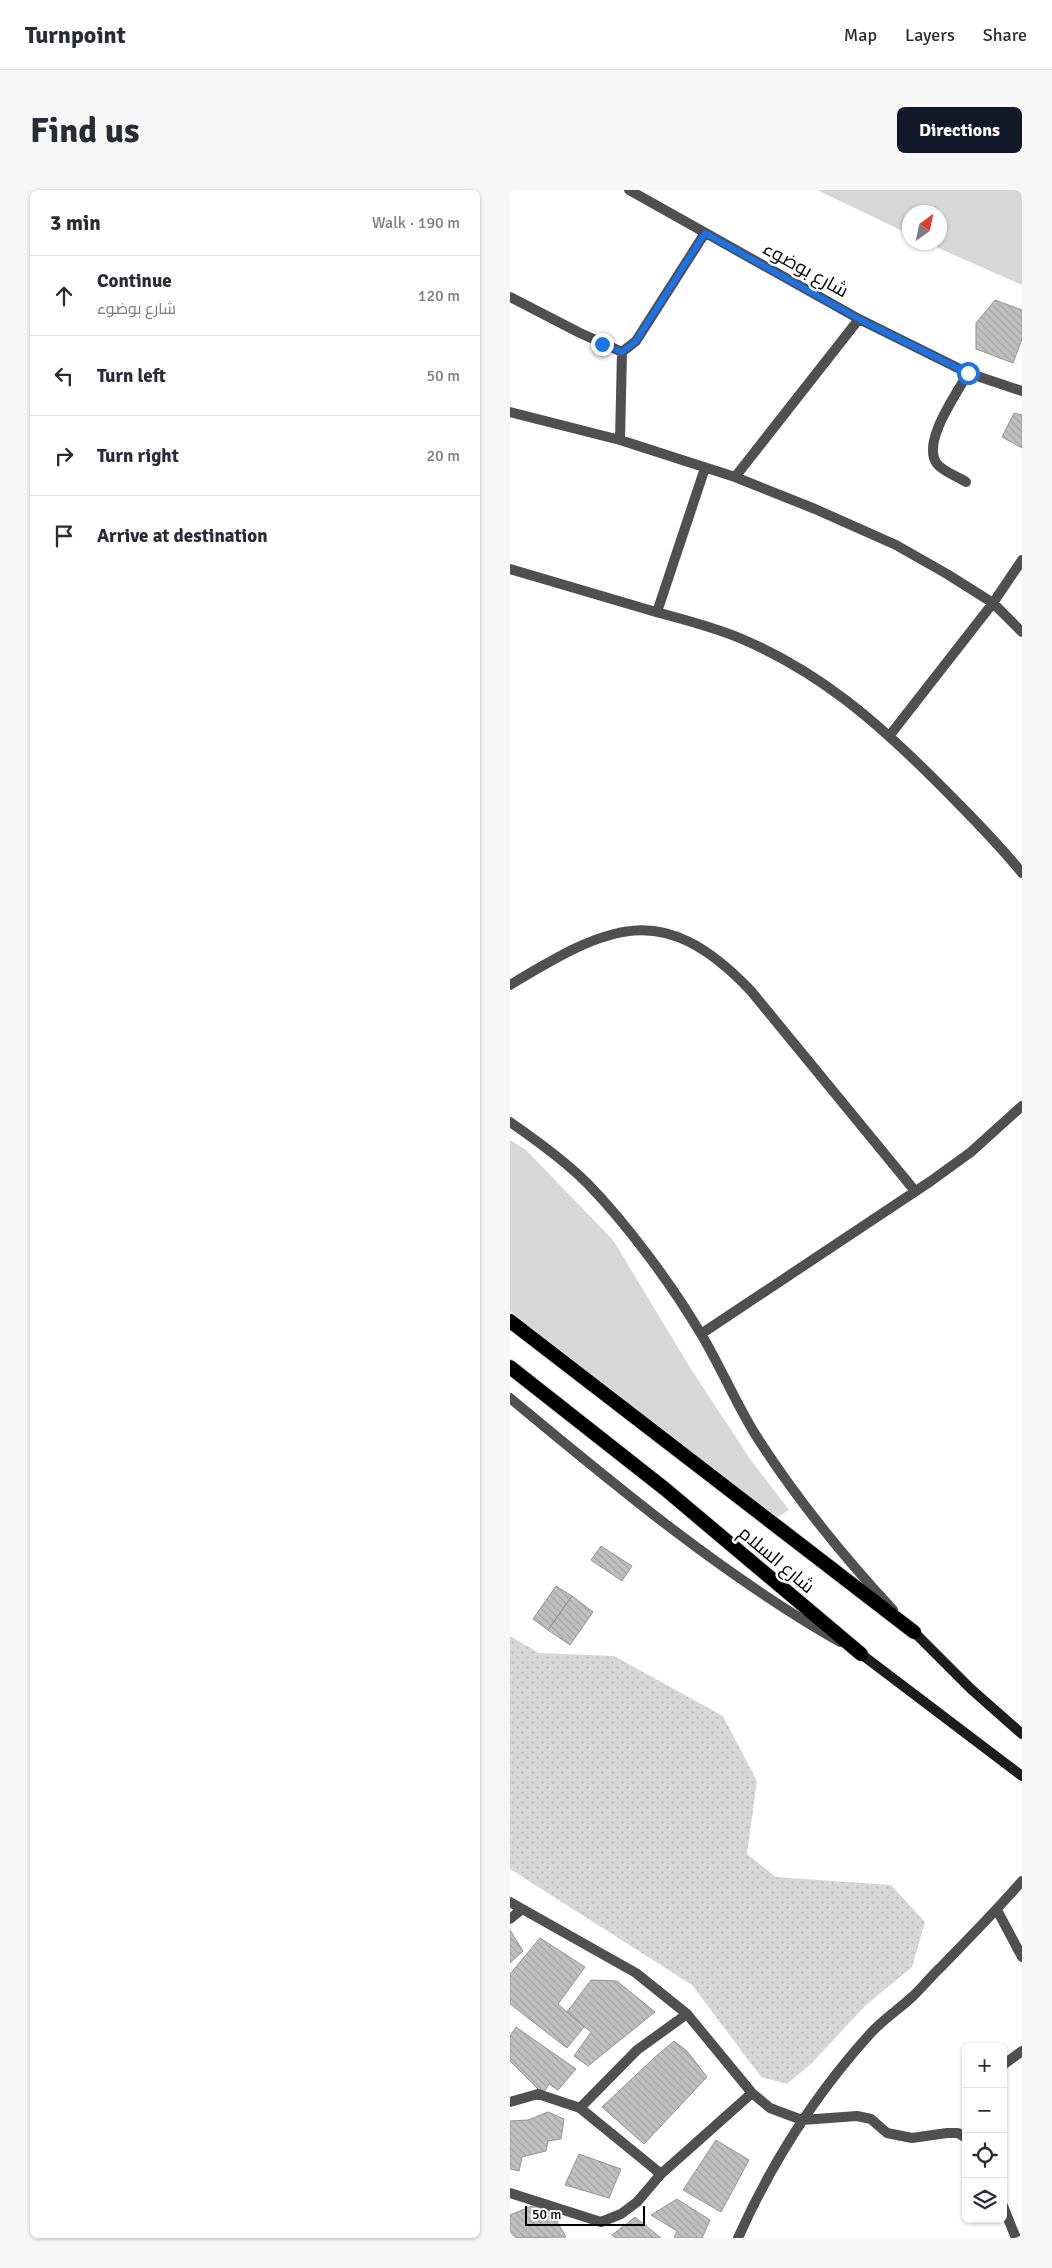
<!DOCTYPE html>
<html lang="en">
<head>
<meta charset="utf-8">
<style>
	:root { --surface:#fff; --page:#f7f7f7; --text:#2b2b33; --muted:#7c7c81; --line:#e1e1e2; --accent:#111827 }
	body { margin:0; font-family:Signika,Cairo,sans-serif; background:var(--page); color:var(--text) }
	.controls { position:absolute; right:15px; bottom:15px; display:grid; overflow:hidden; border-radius:8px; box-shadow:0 1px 4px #0004 }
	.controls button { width:45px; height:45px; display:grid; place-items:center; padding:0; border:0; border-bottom:1px solid var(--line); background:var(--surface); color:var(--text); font:25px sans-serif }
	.compass { position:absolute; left:392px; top:15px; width:45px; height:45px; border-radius:50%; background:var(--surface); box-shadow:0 1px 4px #0004; rotate:33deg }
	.scale { position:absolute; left:15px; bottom:12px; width:120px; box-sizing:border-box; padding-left:5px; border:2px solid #000; border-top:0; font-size:14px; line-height:18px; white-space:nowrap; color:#000; -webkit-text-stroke:4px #fff; paint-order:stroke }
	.stop { position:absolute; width:15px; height:15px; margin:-11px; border:4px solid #1a73e8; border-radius:50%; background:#fff }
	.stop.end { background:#1a73e8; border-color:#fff; box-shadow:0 1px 5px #0008 }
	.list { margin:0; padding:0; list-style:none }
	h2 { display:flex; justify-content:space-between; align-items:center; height:65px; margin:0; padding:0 20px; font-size:21px }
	h2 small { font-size:16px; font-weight:400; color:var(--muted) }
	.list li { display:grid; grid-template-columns:32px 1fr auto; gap:15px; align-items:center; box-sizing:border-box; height:80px; padding:0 20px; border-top:1px solid var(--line) }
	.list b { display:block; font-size:19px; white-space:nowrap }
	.list p { margin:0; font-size:16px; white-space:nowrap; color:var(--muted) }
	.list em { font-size:16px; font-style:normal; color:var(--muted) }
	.icon { flex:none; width:28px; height:28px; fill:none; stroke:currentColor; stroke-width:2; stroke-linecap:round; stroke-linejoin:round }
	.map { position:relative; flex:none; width:512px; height:2048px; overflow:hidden; border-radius:8px }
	header { display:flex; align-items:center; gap:30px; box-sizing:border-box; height:70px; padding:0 25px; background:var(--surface); border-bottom:1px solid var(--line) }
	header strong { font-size:24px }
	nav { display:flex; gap:28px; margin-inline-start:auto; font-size:18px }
	.intro { display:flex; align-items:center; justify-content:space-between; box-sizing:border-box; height:120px; padding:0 30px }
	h1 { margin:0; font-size:35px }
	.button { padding:12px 22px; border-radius:8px; background:var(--accent); color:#fff; font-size:18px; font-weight:700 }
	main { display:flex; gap:30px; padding:0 30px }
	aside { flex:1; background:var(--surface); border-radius:8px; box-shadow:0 1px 4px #0004 }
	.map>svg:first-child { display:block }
</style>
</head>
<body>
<header>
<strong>Turnpoint</strong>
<nav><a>Map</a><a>Layers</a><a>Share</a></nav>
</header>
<div class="intro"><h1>Find us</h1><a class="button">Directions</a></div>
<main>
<aside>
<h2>3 min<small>Walk · 190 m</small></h2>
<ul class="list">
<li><svg class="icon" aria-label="ahead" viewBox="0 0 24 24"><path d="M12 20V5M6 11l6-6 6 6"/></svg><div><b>Continue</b><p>شارع بوضوء</p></div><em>120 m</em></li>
<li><svg class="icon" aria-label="left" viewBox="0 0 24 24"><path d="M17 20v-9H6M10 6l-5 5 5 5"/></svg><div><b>Turn left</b></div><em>50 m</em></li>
<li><svg class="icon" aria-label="right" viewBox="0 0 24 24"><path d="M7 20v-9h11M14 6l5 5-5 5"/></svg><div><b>Turn right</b></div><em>20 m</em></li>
<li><svg class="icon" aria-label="arrive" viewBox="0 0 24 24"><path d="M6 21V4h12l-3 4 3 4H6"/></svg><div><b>Arrive at destination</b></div></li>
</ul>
</aside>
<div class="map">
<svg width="512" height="2048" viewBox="0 0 512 2048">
	<defs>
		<pattern id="grass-dots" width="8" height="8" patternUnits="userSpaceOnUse" patternTransform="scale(1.25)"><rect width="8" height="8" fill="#d7d7d7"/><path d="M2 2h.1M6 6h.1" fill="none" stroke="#b7b7b7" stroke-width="1.8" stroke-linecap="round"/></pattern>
		<pattern id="building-back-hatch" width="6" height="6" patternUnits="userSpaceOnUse" patternTransform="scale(1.25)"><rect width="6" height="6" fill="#c0c0c0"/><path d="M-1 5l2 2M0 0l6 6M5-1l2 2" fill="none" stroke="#a3a3a3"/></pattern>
	</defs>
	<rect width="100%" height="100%" fill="#fff"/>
	<path fill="url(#grass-dots)" d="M 0,1446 L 29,1463 L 104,1466 L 213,1526 L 247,1591 L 237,1664 L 266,1687 L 381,1695 L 415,1732 L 402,1777 L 356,1815 L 301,1874 L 277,1894 L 251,1887 L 182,1795 L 0,1679 Z"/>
	<path fill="#d7d7d7" d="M 307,0 L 512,0 L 512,95 L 417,53 L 430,52 L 430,22 L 400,22 L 399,44 Z
		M 0,950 L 16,960 L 103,1050 L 181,1179 L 240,1269 L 279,1320 L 262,1330 L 0,1121 Z"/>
	<path fill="url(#building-back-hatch)" stroke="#949494" d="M 485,110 L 512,120 L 512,149 L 503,173 L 466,159 L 466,133 Z
		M 504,223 L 512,225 L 512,258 L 492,247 Z
		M 91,1356 L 122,1376 L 112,1391 L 81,1370 Z
		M 46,1396 L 62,1406 L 38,1440 L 23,1429 Z
		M 62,1406 L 83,1422 L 60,1455 L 38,1440 Z
		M 0,1740 L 13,1761 L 0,1773 Z
		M 30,1748 L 75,1777 L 48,1814 L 74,1837 L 57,1858 L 0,1814 L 0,1784 Z
		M 81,1790 L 107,1791 L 145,1822 L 78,1876 L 64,1866 L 81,1842 L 57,1822 Z
		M 6,1837 L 66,1879 L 48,1900 L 39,1894 L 33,1904 L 0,1871 L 0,1846 Z
		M 164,1851 L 177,1861 L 197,1887 L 134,1954 L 92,1917 L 144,1868 Z
		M 38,1922 L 54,1929 L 51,1949 L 38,1951 L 36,1961 L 12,1967 L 9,1981 L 0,1979 L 0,1931 L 18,1930 Z
		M 206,1950 L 239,1970 L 211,2022 L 173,2000 Z
		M 69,1964 L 111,1979 L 99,2008 L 55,1995 Z
		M 167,2009 L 200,2030 L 192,2048 L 164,2048 L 167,2041 L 141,2025 Z
		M 24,2015 L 41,2021 L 56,2047 L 0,2048 L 0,2025 Z
		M 125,2027 L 151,2048 L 106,2048 L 102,2045 Z"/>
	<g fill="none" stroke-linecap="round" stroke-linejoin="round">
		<defs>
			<path id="trunk" d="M 0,1131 L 404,1442
				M 0,1177 L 155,1299 L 351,1464"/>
		</defs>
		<use href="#trunk" stroke="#dbdbdb" stroke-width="16"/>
		<path stroke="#505050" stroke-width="10" d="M 119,0 L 349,129 L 458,183 L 512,201
			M 0,107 L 70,143 L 112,162 L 126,151 L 195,43
			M 0,222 L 110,250 L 225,287 L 305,319 L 386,355 L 437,384 L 483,413 L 512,442
			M 110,250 L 112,162
			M 225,287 L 349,129
			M 456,292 C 448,287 437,283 429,276 C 408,256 447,204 458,183
			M 0,379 C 49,393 97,408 146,422 C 175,430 204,437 232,449 C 311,483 367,532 427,592 C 456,621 486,651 512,683
			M 147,422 L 195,278
			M 380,545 L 483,413 L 512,370
			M 0,795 C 98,736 152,707 241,801 L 405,1001
			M 0,932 C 26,950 55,971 77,993 C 117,1034 162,1095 191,1144 C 211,1177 225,1212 245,1244 C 285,1307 333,1366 383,1420
			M 191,1144 L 421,991 L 461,962 L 512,916
			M 0,1208 C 105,1295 211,1384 330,1452
			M 0,1712 L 126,1783 L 177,1824 L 242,1903 L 260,1918 L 292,1930 L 347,1926 L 361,1929 L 377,1943 L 402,1948 L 437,1943 L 448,1943 L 456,1948
			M 487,1720 L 512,1767
			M 0,1729 L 11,1720
			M 493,1875 L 512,1861
			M 0,1912 L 28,1904 L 70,1918 L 151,1984
			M 70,1918 L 127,1860 L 177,1824
			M 0,2003 L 91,2032 L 111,2024 L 127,2012 L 151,1984 L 242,1903
			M 493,2016 L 506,2048
			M 228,2048 C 261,1974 305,1905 359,1845 C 372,1830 388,1820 402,1807 C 412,1798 421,1786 431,1777 C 458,1749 486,1721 512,1691"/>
		<path stroke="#1d1d1d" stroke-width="10" d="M 404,1442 L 461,1499 L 512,1544
			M 351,1464 L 512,1586"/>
		<use href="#trunk" stroke="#000" stroke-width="14"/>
	</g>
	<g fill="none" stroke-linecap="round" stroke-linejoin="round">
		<path stroke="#1a73e8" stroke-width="6" d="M 92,154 L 112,162 L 126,151 L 195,43 L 349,129 L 458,183"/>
	</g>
	<g text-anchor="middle" stroke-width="5" stroke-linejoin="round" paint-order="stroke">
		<g font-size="19" fill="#000" stroke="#fff">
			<text transform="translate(296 79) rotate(29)" y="7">شارع بوضوء</text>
			<text transform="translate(267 1369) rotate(40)" y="7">شارع السلام</text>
		</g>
	</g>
</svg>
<div class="controls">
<button>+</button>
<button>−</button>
<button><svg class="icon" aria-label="locate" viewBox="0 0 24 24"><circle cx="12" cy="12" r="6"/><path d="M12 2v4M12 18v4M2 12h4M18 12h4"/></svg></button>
<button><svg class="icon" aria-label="layers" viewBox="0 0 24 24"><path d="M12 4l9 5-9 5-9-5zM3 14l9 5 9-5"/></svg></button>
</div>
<svg class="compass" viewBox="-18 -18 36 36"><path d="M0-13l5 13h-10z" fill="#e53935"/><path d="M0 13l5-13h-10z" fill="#7c7c81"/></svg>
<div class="scale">50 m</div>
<div class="stop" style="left:458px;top:183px"></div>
<div class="stop end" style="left:92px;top:154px"></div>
</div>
</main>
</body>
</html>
